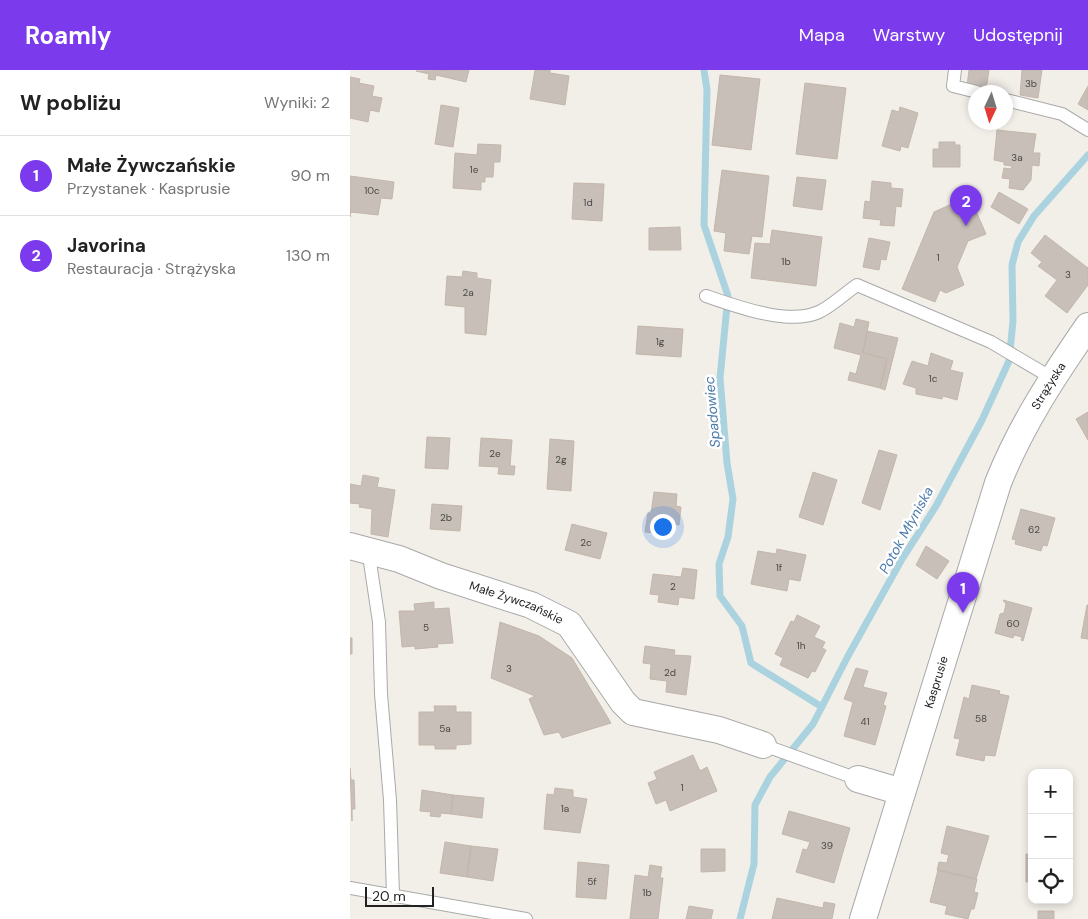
<!DOCTYPE html>
<html lang="pl">
<head>
<meta charset="utf-8">
<style>
	:root { --surface:#fff; --page:#f6f6f6; --text:#222; --muted:#767676; --line:#e0e0e0; --accent:#7c3aed }
	body { margin:0; font-family:"DM Sans",sans-serif; background:var(--page); color:var(--text) }
	.controls { position:absolute; right:15px; bottom:15px; display:grid; overflow:hidden; border-radius:10px; box-shadow:0 2px 8px #0003 }
	.controls button { width:45px; height:45px; display:grid; place-items:center; padding:0; border:0; border-bottom:1px solid var(--line); background:var(--surface); color:var(--text); font:25px sans-serif }
	.compass { position:absolute; left:618px; top:15px; width:45px; height:45px; border-radius:50%; background:var(--surface); box-shadow:0 2px 8px #0003; rotate:184deg }
	.scale { position:absolute; left:15px; bottom:12px; width:69px; box-sizing:border-box; padding-left:5px; border:2px solid #222; border-top:0; font-size:14px; line-height:18px; white-space:nowrap; color:#222; -webkit-text-stroke:4px #fff; paint-order:stroke }
	.you { position:absolute; left:312px; top:456px; width:18px; height:18px; margin:-12px; border:4px solid #fff; border-radius:50%; background:#1a73e8; box-shadow:0 0 0 8px #1a73e833 }
	.badge { display:grid; place-items:center; width:32px; height:32px; border-radius:50%; background:var(--accent); color:#fff; font-size:16px; font-weight:700 }
	.pin { position:absolute; translate:-50% -41px; filter:drop-shadow(0 1px 2px #0008) }
	.pin::after { content:''; position:absolute; top:26px; width:18px; height:15px; background:inherit; clip-path:polygon(0 0,100% 0,50% 100%) }
	.list { margin:0; padding:0; list-style:none }
	h2 { display:flex; justify-content:space-between; align-items:center; height:65px; margin:0; padding:0 20px; font-size:21px }
	h2 small { font-size:16px; font-weight:400; color:var(--muted) }
	.list li { display:grid; grid-template-columns:32px 1fr auto; gap:15px; align-items:center; box-sizing:border-box; height:80px; padding:0 20px; border-top:1px solid var(--line) }
	.list b { display:block; font-size:19px; white-space:nowrap }
	.list p { margin:0; font-size:16px; white-space:nowrap; color:var(--muted) }
	.list em { font-size:16px; font-style:normal; color:var(--muted) }
	.icon { flex:none; width:28px; height:28px; fill:none; stroke:currentColor; stroke-width:2; stroke-linecap:round; stroke-linejoin:round }
	.map { position:relative; flex:none; width:738px; height:849px; overflow:hidden }
	header { display:flex; align-items:center; gap:30px; box-sizing:border-box; height:70px; padding:0 25px; background:var(--accent); color:#fff }
	header strong { font-size:24px }
	nav { display:flex; gap:28px; margin-inline-start:auto; font-size:18px }
	main { display:flex }
	aside { flex:1; background:var(--surface) }
	.map>svg:first-child { display:block }
</style>
</head>
<body>
<header>
<strong>Roamly</strong>
<nav><a>Mapa</a><a>Warstwy</a><a>Udostępnij</a></nav>
</header>
<main>
<aside>
<h2>W pobliżu<small>Wyniki: 2</small></h2>
<ul class="list">
<li><span class="badge">1</span><div><b>Małe Żywczańskie</b><p>Przystanek · Kasprusie</p></div><em>90 m</em></li>
<li><span class="badge">2</span><div><b>Javorina</b><p>Restauracja · Strążyska</p></div><em>130 m</em></li>
</ul>
</aside>
<div class="map">
<svg width="738" height="849" viewBox="0 0 738 849">
	<rect width="100%" height="100%" fill="#f2efe9"/>
	<g fill="none" stroke-linecap="round" stroke-linejoin="round">
		<path stroke="#aad3df" stroke-width="7" d="M 354,0 L 357,20 L 354,155 L 378,226 L 370,308 L 377,393 L 383,429 L 378,467 L 369,494 L 370,526 L 392,556 L 401,593 L 472,637
			M 390,849 L 404,794 L 405,735 L 420,707 L 463,654 L 498,586 L 552,489 L 586,436 L 632,350 L 659,291 L 663,251 L 662,195 L 668,172 L 684,146 L 738,85"/>
	</g>
	<path fill="#c7bfb8" stroke="#c4b6ab" d="M 119,0 L 116,12 L 86,5 L 85,10 L 78,9 L 79,4 L 66,1 Z
		M 185,0 L 200,0 L 200,3 L 219,6 L 215,35 L 180,29 Z
		M 619,0 L 639,0 L 636,20 L 617,16 Z
		M 672,0 L 692,0 L 688,28 L 670,25 Z
		M 370,5 L 410,9 L 401,80 L 362,75 Z
		M 0,7 L 10,9 L 9,13 L 24,16 L 22,26 L 32,28 L 29,42 L 20,40 L 18,52 L 0,48 Z
		M 455,13 L 496,18 L 487,89 L 446,84 Z
		M 738,16 L 738,40 L 728,34 Z
		M 91,35 L 109,38 L 103,77 L 85,74 Z
		M 550,37 L 568,43 L 558,78 L 551,76 L 550,81 L 532,76 L 542,40 L 549,42 Z
		M 647,60 L 686,64 L 683,83 L 690,83 L 689,96 L 682,95 L 681,110 L 673,120 L 659,118 L 660,109 L 652,108 L 654,98 L 661,99 L 662,96 L 654,95 L 654,92 L 644,90 Z
		M 589,72 L 605,72 L 605,75 L 610,75 L 610,97 L 583,97 L 583,79 L 589,79 Z
		M 128,74 L 151,75 L 150,92 L 144,92 L 143,107 L 135,107 L 135,112 L 131,112 L 131,120 L 103,118 L 105,83 L 127,85 Z
		M 372,100 L 419,106 L 412,167 L 402,166 L 399,184 L 374,181 L 376,163 L 364,161 Z
		M 0,106 L 44,112 L 42,129 L 31,128 L 28,145 L 1,142 L 0,147 Z
		M 447,107 L 476,110 L 472,140 L 443,136 Z
		M 522,111 L 541,113 L 541,118 L 553,119 L 551,137 L 546,136 L 544,156 L 530,155 L 531,150 L 513,148 L 515,131 L 520,132 Z
		M 224,113 L 254,114 L 252,151 L 222,149 Z
		M 649,122 L 678,139 L 669,154 L 641,137 Z
		M 604,133 L 618,134 L 625,139 L 636,164 L 618,171 L 607,197 L 614,215 L 596,223 L 590,220 L 585,232 L 552,219 L 584,142 Z
		M 330,157 L 331,180 L 299,180 L 299,158 Z
		M 422,160 L 472,167 L 466,216 L 401,208 L 405,173 L 420,174 Z
		M 695,165 L 738,198 L 738,215 L 717,243 L 695,226 L 707,210 L 688,196 L 692,192 L 681,183 Z
		M 519,168 L 540,172 L 536,190 L 531,189 L 529,200 L 513,197 Z
		M 113,201 L 127,203 L 127,208 L 141,210 L 136,265 L 115,263 L 115,237 L 95,235 L 97,206 L 112,207 Z
		M 506,249 L 519,252 L 513,283 L 537,289 L 530,318 L 498,310 L 500,302 L 506,304 L 511,285 L 484,278 L 490,253 L 504,257 Z
		M 288,256 L 333,259 L 331,287 L 286,284 Z
		M 517,261 L 548,268 L 535,320 L 530,318 L 537,289 L 513,283 Z
		M 581,283 L 603,291 L 600,300 L 613,303 L 607,330 L 593,326 L 592,329 L 566,324 L 566,318 L 553,314 L 562,291 L 578,296 Z
		M 738,342 L 738,370 L 726,349 Z
		M 77,367 L 100,368 L 98,399 L 75,398 Z
		M 131,368 L 162,370 L 160,396 L 165,396 L 164,405 L 148,404 L 149,397 L 129,396 Z
		M 200,369 L 224,371 L 221,421 L 197,419 Z
		M 529,380 L 547,385 L 530,440 L 512,433 Z
		M 463,402 L 487,410 L 473,455 L 449,447 Z
		M 13,405 L 29,408 L 27,417 L 45,420 L 38,467 L 21,464 L 22,439 L 9,437 L 10,434 L 0,433 L 0,414 L 11,416 Z
		M 304,422 L 327,424 L 326,436 L 331,437 L 329,455 L 324,454 L 323,465 L 295,462 L 298,443 L 301,443 Z
		M 82,434 L 112,436 L 110,461 L 80,459 Z
		M 671,439 L 705,448 L 697,476 L 693,475 L 691,481 L 665,474 L 666,470 L 662,469 Z
		M 222,454 L 257,463 L 250,489 L 215,480 Z
		M 576,476 L 599,491 L 587,509 L 566,495 Z
		M 427,479 L 456,485 L 450,511 L 439,509 L 437,521 L 401,514 L 408,481 L 426,484 Z
		M 333,498 L 347,500 L 344,529 L 329,527 L 328,535 L 308,532 L 309,525 L 300,524 L 303,504 L 331,507 Z
		M 653,530 L 682,538 L 673,571 L 671,570 L 672,567 L 664,565 L 663,568 L 645,563 L 650,544 L 654,543 L 656,534 Z
		M 84,532 L 84,539 L 99,538 L 103,573 L 87,574 L 88,577 L 65,579 L 65,576 L 52,577 L 49,541 L 65,541 L 64,534 Z
		M 737,535 L 738,535 L 738,569 L 731,568 Z
		M 447,545 L 470,556 L 464,567 L 475,572 L 472,578 L 476,580 L 465,602 L 462,601 L 458,608 L 430,595 L 433,588 L 425,584 L 441,551 L 444,552 Z
		M 150,552 L 189,566 L 222,588 L 261,653 L 212,668 L 209,662 L 194,665 L 179,629 L 185,626 L 141,608 Z
		M 0,568 L 2,568 L 2,584 L 0,584 Z
		M 295,576 L 325,580 L 324,585 L 341,586 L 336,625 L 316,622 L 317,611 L 300,609 L 301,594 L 293,593 Z
		M 506,598 L 518,601 L 513,617 L 537,623 L 533,635 L 536,636 L 525,675 L 494,666 L 503,632 L 494,629 Z
		M 622,615 L 650,621 L 649,624 L 659,626 L 645,686 L 635,685 L 634,691 L 606,685 L 610,669 L 604,668 L 614,627 L 619,629 Z
		M 84,636 L 106,636 L 106,642 L 121,642 L 121,674 L 106,675 L 106,679 L 85,679 L 85,675 L 69,675 L 69,642 L 85,642 Z
		M 343,685 L 350,701 L 357,697 L 367,721 L 320,741 L 316,730 L 306,734 L 298,713 L 307,709 L 304,702 Z
		M 0,698 L 1,710 L 4,710 L 5,739 L 2,739 L 2,751 Z
		M 205,718 L 223,720 L 223,727 L 237,729 L 230,763 L 194,759 L 197,724 L 204,725 Z
		M 72,720 L 103,725 L 101,744 L 91,743 L 90,747 L 80,746 L 81,742 L 70,741 Z
		M 103,725 L 134,728 L 132,748 L 101,744 Z
		M 439,741 L 500,758 L 484,813 L 446,802 L 453,779 L 457,780 L 460,772 L 432,764 Z
		M 597,756 L 639,766 L 626,809 L 587,800 L 589,792 L 597,793 L 598,788 L 599,785 L 591,783 Z
		M 95,772 L 121,776 L 117,807 L 90,803 Z
		M 121,776 L 148,779 L 143,811 L 117,807 Z
		M 351,779 L 375,779 L 375,801 L 351,802 Z
		M 676,784 L 682,784 L 682,812 L 676,812 Z
		M 228,792 L 259,795 L 256,829 L 226,827 Z
		M 300,795 L 312,797 L 310,808 L 313,808 L 308,849 L 280,849 L 285,805 L 298,807 Z
		M 588,800 L 627,809 L 624,822 L 628,823 L 624,839 L 621,839 L 618,849 L 595,844 L 597,836 L 580,832 Z
		M 427,828 L 473,838 L 474,832 L 485,834 L 482,849 L 422,849 Z
		M 339,836 L 363,840 L 361,849 L 336,849 Z
		M 688,841 L 704,841 L 704,849 L 688,849 Z"/>
	<g fill="none" stroke-linecap="round" stroke-linejoin="round">
		<defs>
			<path id="lane" d="M 605,0 L 603,16 L 627,22
				M 656,30 L 712,44 L 738,60
				M 356,226 C 386,236 438,256 469,242 C 483,235 494,224 507,215 L 641,272 L 702,308
				M 18,479 L 29,552 L 31,624 L 40,730 L 43,825
				M 413,675 L 508,709
				M 0,818 L 176,849"/>
			<g id="street">
				<path id="s1" d="M 0,476 L 49,489 L 91,506 L 181,535 L 219,554 L 273,632 L 283,642 L 369,660 L 413,675"/>
				<path d="M 508,709 L 552,722"/>
				<path id="s2" d="M 513,849 L 648,413 C 671,355 703,307 738,256"/>
			</g>
		</defs>
		<use href="#lane" stroke="#a9a9a9" stroke-width="14"/>
		<use href="#street" stroke="#a9a9a9" stroke-width="28"/>
		<use href="#lane" stroke="#fff" stroke-width="12"/>
		<use href="#street" stroke="#fff" stroke-width="26"/>
	</g>
	<g text-anchor="middle" stroke-width="5" stroke-linejoin="round" paint-order="stroke">
		<g font-size="10" fill="#4b4948">
			<text x="681" y="17">3b</text>
			<text x="667" y="91">3a</text>
			<text x="124" y="103">1e</text>
			<text x="22" y="124">10c</text>
			<text x="238" y="136">1d</text>
			<text x="588" y="191">1</text>
			<text x="436" y="195">1b</text>
			<text x="718" y="208">3</text>
			<text x="118" y="226">2a</text>
			<text x="310" y="275">1g</text>
			<text x="583" y="312">1c</text>
			<text x="145" y="387">2e</text>
			<text x="211" y="393">2g</text>
			<text x="96" y="451">2b</text>
			<text x="684" y="463">62</text>
			<text x="236" y="476">2c</text>
			<text x="429" y="501">1f</text>
			<text x="323" y="520">2</text>
			<text x="663" y="557">60</text>
			<text x="76" y="561">5</text>
			<text x="451" y="579">1h</text>
			<text x="159" y="602">3</text>
			<text x="320" y="606">2d</text>
			<text x="631" y="652">58</text>
			<text x="515" y="655">41</text>
			<text x="95" y="662">5a</text>
			<text x="332" y="721">1</text>
			<text x="215" y="742">1a</text>
			<text x="477" y="779">39</text>
			<text x="242" y="815">5f</text>
			<text x="297" y="826">1b</text>
		</g>
		<g font-size="12" fill="#222" stroke="#fff">
			<text dy="4" stroke="none"><textPath href="#s2" startOffset="566">Strążyska</textPath></text>
			<text dy="4" stroke="none"><textPath href="#s1" startOffset="176">Małe Żywczańskie</textPath></text>
			<text dy="4" stroke="none"><textPath href="#s2" startOffset="248">Kasprusie</textPath></text>
		</g>
		<g font-size="14" font-style="italic" fill="#4a7aab" stroke="#fff">
			<text transform="translate(362 342) rotate(-95)" y="5">Spadowiec</text>
			<text transform="translate(556 460) rotate(-61)" y="5">Potok Młyniska</text>
		</g>
	</g>
</svg>
<div class="controls">
<button>+</button>
<button>−</button>
<button><svg class="icon" aria-label="locate" viewBox="0 0 24 24"><circle cx="12" cy="12" r="6"/><path d="M12 2v4M12 18v4M2 12h4M18 12h4"/></svg></button>
</div>
<svg class="compass" viewBox="-18 -18 36 36"><path d="M0-13l5 13h-10z" fill="#e53935"/><path d="M0 13l5-13h-10z" fill="#767676"/></svg>
<div class="scale">20 m</div>
<div class="you"></div>
<div class="pin badge" style="left:613px;top:543px">1</div>
<div class="pin badge" style="left:616px;top:156px">2</div>
</div>
</main>
</body>
</html>
